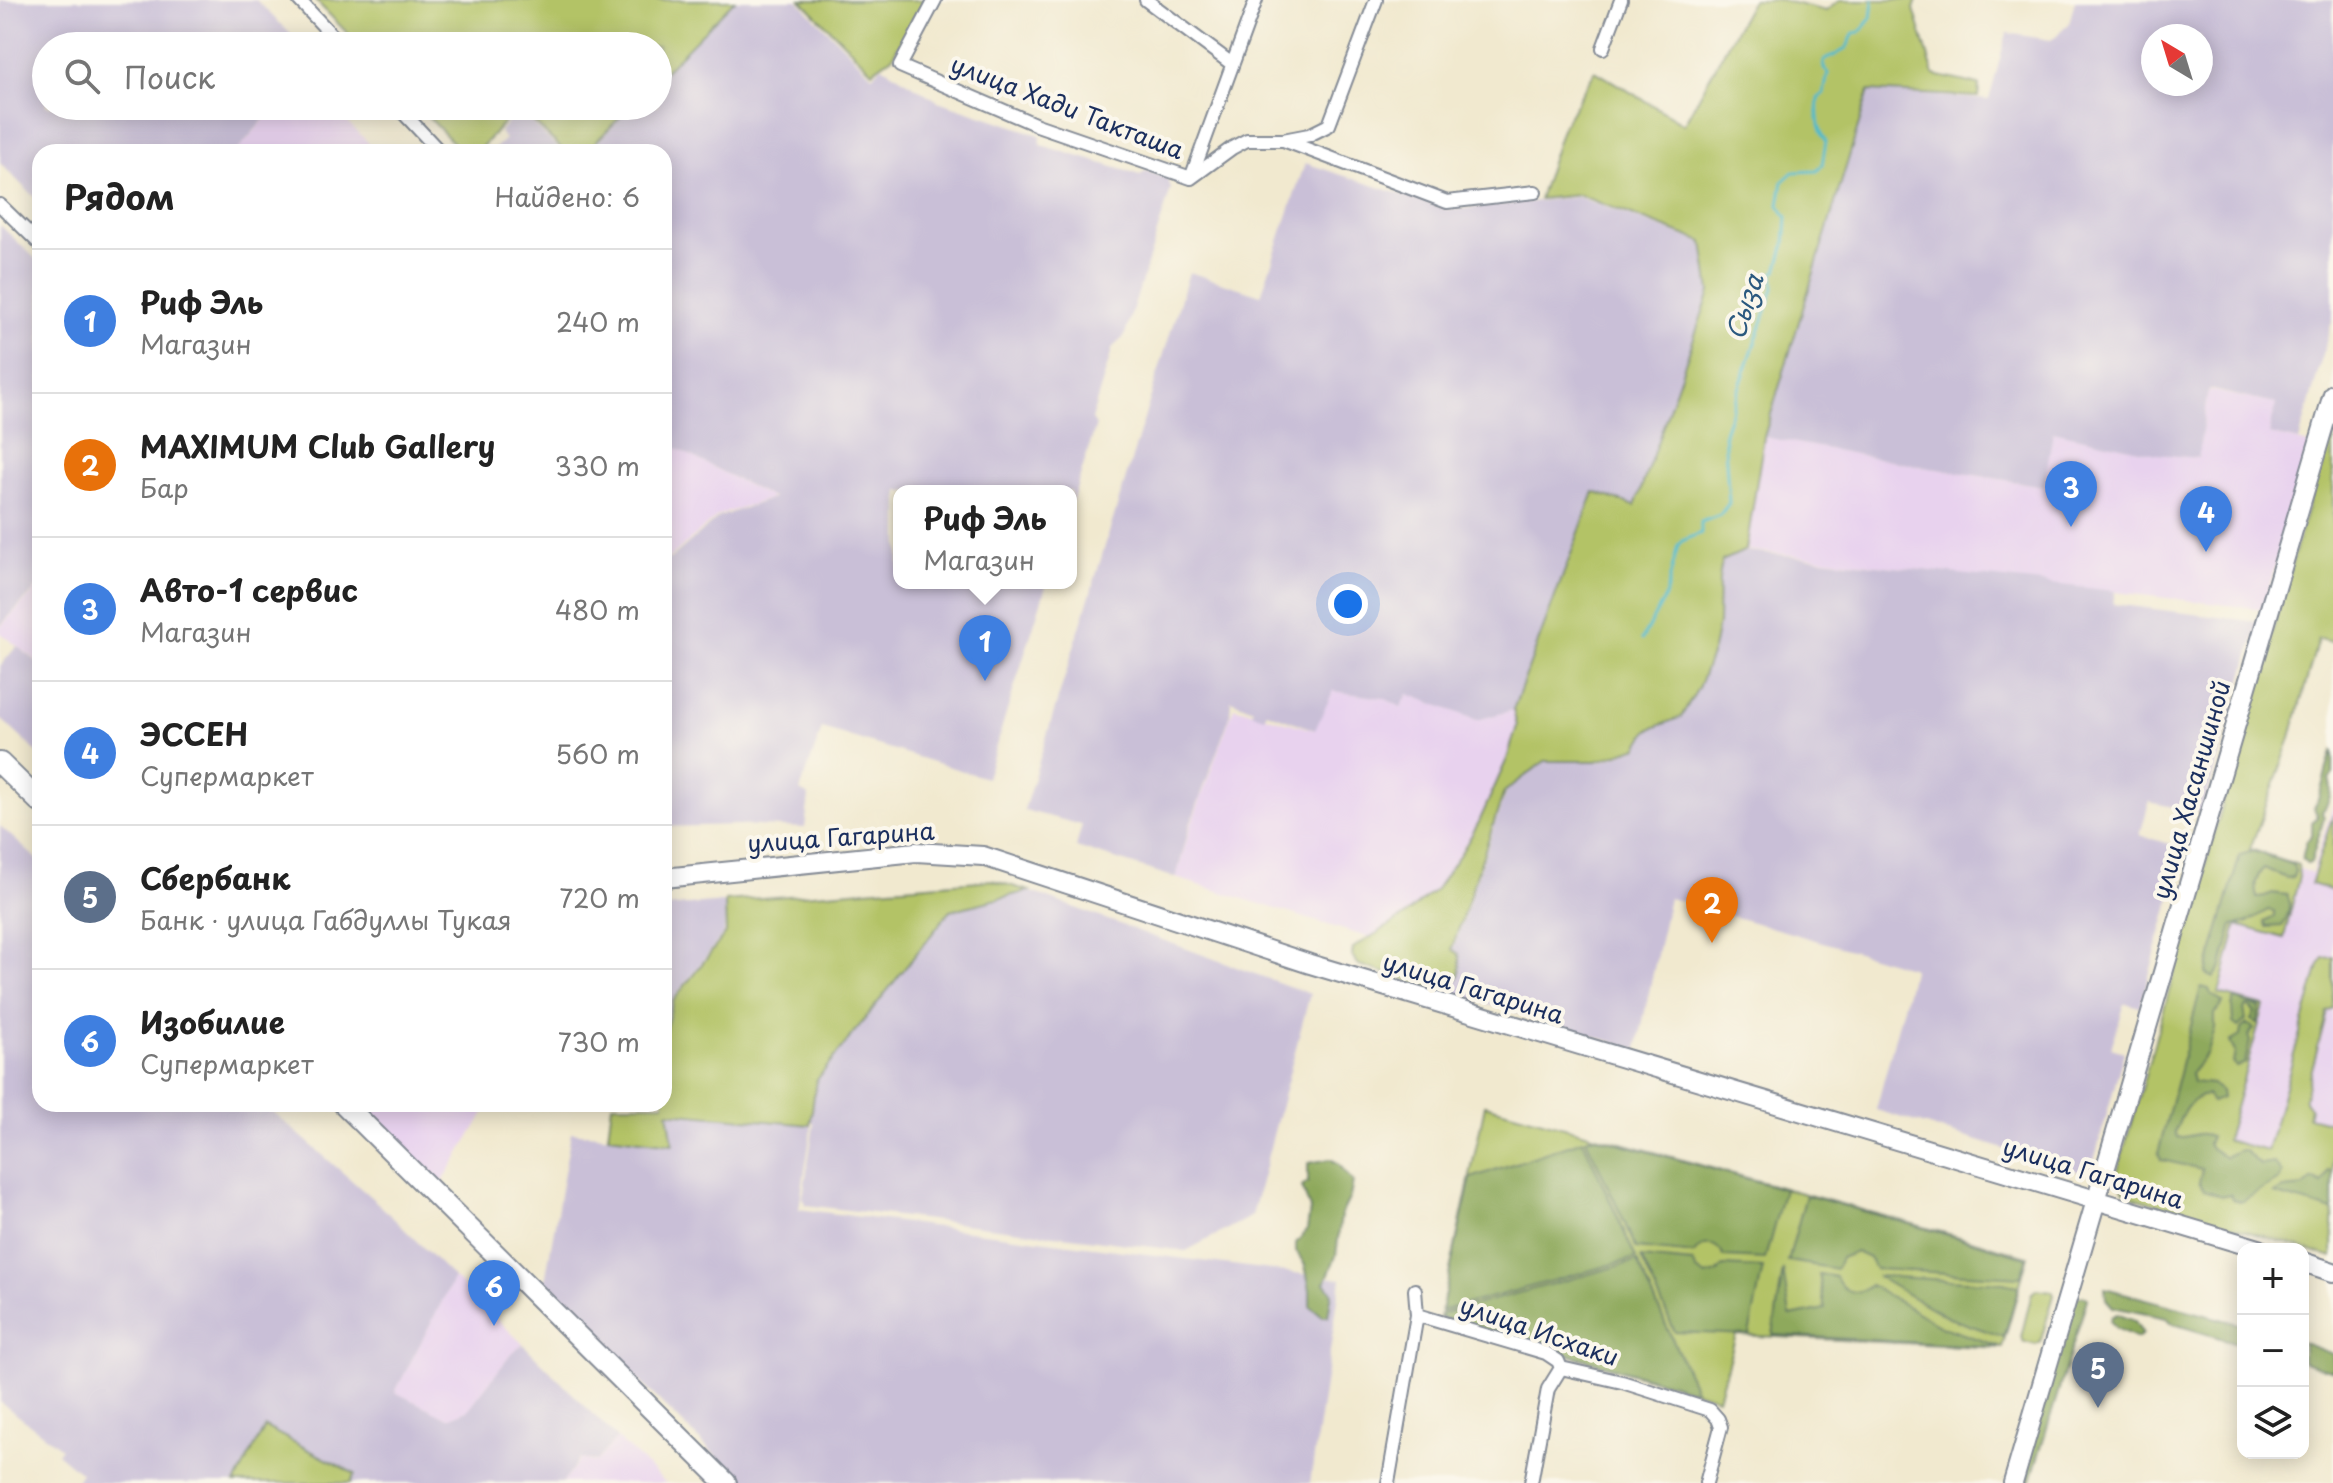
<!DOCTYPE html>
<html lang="ru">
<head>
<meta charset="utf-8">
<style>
	:root { --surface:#fff; --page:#f6f6f6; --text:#222; --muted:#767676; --line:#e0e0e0; --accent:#ea580c }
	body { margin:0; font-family:"Playpen Sans",sans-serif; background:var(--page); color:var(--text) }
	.controls { position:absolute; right:24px; bottom:24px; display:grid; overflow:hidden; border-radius:16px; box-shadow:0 4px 20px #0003 }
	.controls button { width:72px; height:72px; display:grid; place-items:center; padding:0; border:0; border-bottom:2px solid var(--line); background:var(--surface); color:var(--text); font:40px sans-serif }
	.compass { position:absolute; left:2141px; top:24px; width:72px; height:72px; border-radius:50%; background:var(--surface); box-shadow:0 4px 20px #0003; rotate:322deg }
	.you { position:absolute; left:1348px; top:604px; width:28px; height:28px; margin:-20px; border:6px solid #fff; border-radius:50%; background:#1a73e8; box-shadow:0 0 0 12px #1a73e833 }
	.badge { display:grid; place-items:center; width:52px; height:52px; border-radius:50%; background:var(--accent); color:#fff; font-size:26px; font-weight:700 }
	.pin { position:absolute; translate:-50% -66px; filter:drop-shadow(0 2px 4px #0008) }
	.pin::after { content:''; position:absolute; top:42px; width:28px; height:24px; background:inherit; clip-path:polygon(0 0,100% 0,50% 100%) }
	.popup { position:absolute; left:893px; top:485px; width:184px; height:104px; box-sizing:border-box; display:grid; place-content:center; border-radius:16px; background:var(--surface); filter:drop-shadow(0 2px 6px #0005); font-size:26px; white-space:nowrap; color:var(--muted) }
	.popup b { font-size:30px; color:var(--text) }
	.popup::after { content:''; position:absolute; left:50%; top:100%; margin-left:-16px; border:16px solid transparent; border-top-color:var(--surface) }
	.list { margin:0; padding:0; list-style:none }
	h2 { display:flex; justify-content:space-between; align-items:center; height:104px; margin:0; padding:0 32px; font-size:34px }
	h2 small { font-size:26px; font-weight:400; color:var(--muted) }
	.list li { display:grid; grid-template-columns:52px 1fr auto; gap:24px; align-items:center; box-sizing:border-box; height:144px; padding:0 32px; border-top:2px solid var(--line) }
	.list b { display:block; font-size:30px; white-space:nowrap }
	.list p { margin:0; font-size:26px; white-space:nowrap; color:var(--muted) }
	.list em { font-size:26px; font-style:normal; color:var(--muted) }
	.icon { flex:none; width:44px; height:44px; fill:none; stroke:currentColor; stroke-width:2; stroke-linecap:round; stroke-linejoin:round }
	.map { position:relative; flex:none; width:2333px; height:1483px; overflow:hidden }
	.search { position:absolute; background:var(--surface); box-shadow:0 4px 20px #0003; left:32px; top:32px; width:640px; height:88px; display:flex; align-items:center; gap:20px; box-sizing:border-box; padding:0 28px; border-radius:44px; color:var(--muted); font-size:30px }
	.panel { position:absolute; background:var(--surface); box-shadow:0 4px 20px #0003; left:32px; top:144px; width:640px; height:968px; border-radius:24px }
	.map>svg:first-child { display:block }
</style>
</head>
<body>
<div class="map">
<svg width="2333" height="1483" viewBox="0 0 2333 1483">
	<rect width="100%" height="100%" fill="#fbf7ec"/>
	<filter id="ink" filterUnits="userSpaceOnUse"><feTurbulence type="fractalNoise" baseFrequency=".0125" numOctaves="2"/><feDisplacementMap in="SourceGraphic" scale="16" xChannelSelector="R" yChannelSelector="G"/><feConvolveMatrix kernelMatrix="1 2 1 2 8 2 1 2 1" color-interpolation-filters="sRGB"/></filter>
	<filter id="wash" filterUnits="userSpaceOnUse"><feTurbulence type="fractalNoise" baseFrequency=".006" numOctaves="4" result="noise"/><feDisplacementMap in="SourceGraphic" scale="32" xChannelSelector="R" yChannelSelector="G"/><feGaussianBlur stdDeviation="1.8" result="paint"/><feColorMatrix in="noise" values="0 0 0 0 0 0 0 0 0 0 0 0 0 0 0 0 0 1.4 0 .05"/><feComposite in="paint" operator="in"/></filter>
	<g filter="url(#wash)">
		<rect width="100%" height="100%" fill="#f1e9cf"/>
		<path fill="#e8d2ee" d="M 276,106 L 331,106 L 378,152 L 236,152 Z
			M 2208,390 L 2276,404 L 2269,434 L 2309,444 L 2263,609 L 1747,550 L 1764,437 L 1930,468 L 2043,486 L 2053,431 L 2157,454 L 2198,458 Z
			M 664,438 L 672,446 L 772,498 L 719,515 L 669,558 L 664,558 Z
			M 40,585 L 40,663 L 0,633 L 0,627 Z
			M 1333,691 L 1384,698 L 1401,707 L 1408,694 L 1477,720 L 1513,710 L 1517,726 L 1507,759 L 1479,822 L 1436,889 L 1403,917 L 1370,938 L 1176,878 L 1191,825 L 1234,707 L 1314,730 Z
			M 2333,804 L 2333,1213 L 2165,1163 L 2245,850 L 2312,873 Z
			M 360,1104 L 490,1104 L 441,1184 Z
			M 454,1278 L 523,1344 L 509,1357 L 468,1410 L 448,1418 L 395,1392 Z
			M 617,1438 L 666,1483 L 563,1483 L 580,1459 L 596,1462 Z"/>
		<path fill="#c9bfd7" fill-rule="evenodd" d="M 0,0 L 256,0 L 303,46 L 46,46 L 46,106 L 275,106 L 236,152 L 40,152 L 40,203 L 0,163 Z
			M 735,0 L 797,0 L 872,75 L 882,66 L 938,101 L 1040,135 L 1041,145 L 1140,175 L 1147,171 L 1168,179 L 1171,189 L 1124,337 L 1113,347 L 1091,420 L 1096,425 L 1071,506 L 1071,491 L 899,491 L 899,583 L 1047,583 L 986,778 L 822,728 L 800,791 L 809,796 L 805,828 L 736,825 L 664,827 L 664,558 L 670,559 L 719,517 L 773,498 L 672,446 L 664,438 L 664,152 L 588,152 L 632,106 L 658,106 L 658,79 Z
			M 2075,0 L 2333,0 L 2333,317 L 2299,441 L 2269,434 L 2276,404 L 2208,389 L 2198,458 L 2157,454 L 2053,431 L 2044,486 L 1931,468 L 1764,437 L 1869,91 L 1989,100 L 2007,33 L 2051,40 L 2069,24 ZM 2153,36 L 2201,36 L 2201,84 L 2153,84 Z
			M 519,111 L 562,152 L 491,152 L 505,139 L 499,132 Z
			M 1305,163 L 1449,210 L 1578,197 L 1702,243 L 1710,292 L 1635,506 L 1594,493 L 1513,710 L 1477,720 L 1408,694 L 1401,707 L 1384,698 L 1333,691 L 1315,730 L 1267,712 L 1264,717 L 1252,713 L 1253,709 L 1231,700 L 1230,716 L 1190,825 L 1176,878 L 1076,847 L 1082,825 L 1024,810 L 1189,272 L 1261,295 Z
			M 0,225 L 40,263 L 40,584 L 0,626 Z
			M 1747,551 L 2115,591 L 2113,604 L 2259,622 L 2202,813 L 2149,802 L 2140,835 L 2185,849 L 2140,1007 L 2125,1003 L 2111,1048 L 2124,1052 L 2090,1175 L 1876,1110 L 1913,968 L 1669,898 L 1637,1049 L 1440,990 L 1506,791 L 1545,762 L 1599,762 L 1638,748 L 1649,730 L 1681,717 L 1699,687 L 1713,649 L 1719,625 L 1717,605 L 1722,561 Z
			M 17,646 L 40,664 L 40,755 L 0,718 L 0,666 Z
			M 0,826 L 40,862 L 40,1104 L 264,1104 L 381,1206 L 454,1278 L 395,1392 L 448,1418 L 468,1410 L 509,1357 L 523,1344 L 617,1438 L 596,1461 L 579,1459 L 563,1483 L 350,1483 L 354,1473 L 264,1427 L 234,1483 L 75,1483 L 81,1473 L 57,1453 L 61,1448 L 0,1402 Z
			M 1029,891 L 1310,994 L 1252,1216 L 1186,1251 L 806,1205 L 803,1197 L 814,1124 L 811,1121 L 816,1081 L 950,911 Z
			M 725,902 L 724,933 L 672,1000 L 664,1030 L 664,907 Z
			M 668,1112 L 812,1125 L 799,1209 L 1341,1279 L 1310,1483 L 743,1483 L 544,1287 L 571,1132 L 672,1144 Z"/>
		<path fill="#b3c366" stroke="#677962" stroke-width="2" d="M 315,0 L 735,0 L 658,78 L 658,46 L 360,46 Z
			M 801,0 L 925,0 L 892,57 L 872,71 Z
			M 1752,0 L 1781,0 L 1826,11 L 1840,0 L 1917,0 L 1914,9 L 1934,75 L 1979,85 L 1978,97 L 1869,91 L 1764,437 L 1746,550 L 1722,561 L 1719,579 L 1718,624 L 1713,650 L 1698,688 L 1681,717 L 1648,730 L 1638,747 L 1597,761 L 1545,761 L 1504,792 L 1452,949 L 1459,954 C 1463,972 1459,989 1438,990 L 1359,965 L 1352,956 L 1353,948 L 1403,917 L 1436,889 L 1464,848 L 1479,822 L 1507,759 L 1517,726 L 1513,710 L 1594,492 L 1635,506 L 1710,292 L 1703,242 L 1579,195 L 1539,199 L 1563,126 L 1595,71 L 1684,124 Z
			M 418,106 L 631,106 L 586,152 L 565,152 L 518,107 L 477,152 L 462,152 Z
			M 2333,420 L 2333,642 L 2318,639 L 2290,741 L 2250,849 L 2298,865 L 2299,877 L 2284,938 L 2237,925 L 2219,994 L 2264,1006 L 2226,1140 L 2267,1151 L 2319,965 L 2324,958 L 2333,957 L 2333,1009 L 2327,1012 L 2304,1100 L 2310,1108 L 2308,1117 L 2333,1123 L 2333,1257 L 2135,1198 L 2124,1191 L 2116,1176 Z
			M 2333,815 L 2333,891 L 2311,884 Z
			M 992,880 L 1029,891 L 950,911 L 816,1081 L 810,1125 L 668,1112 L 673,1144 L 608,1136 L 612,1104 L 664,1104 L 664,1035 L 673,1001 L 726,933 L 725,901 Z
			M 1485,1105 L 2028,1256 L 2002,1348 L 1736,1335 L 1718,1398 L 1440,1318 Z
			M 2037,1289 L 2052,1291 L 2054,1295 L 2040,1343 L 2036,1345 L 2024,1342 L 2021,1337 L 2032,1293 Z
			M 265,1427 L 355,1474 L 350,1483 L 235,1483 Z"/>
		<path fill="#8ea95b" stroke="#546c5c" stroke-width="2" d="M 2333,750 L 2333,774 L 2329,779 C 2333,791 2330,802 2322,812 L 2324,818 L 2311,862 L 2308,864 L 2302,859 L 2306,842 L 2312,835 L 2312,822 L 2318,817 L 2314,808 C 2323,792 2325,768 2333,750 Z
			M 2253,851 L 2293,865 L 2295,871 L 2293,877 L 2286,878 L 2264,868 C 2255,877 2254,886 2257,898 L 2265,897 L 2272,893 L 2287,895 C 2292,904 2288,918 2282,926 L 2266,927 L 2264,922 L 2274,917 L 2274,911 L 2268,910 L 2246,923 L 2233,925 L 2222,966 L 2214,978 L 2206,974 L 2240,855 Z
			M 2201,987 L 2210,989 L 2212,995 L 2223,1003 L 2215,1014 L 2215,1029 L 2208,1052 L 2191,1073 L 2193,1082 L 2212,1084 L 2221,1091 L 2222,1098 L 2212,1102 L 2207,1095 C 2188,1097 2181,1116 2175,1132 L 2177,1137 C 2190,1139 2198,1129 2211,1137 L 2208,1143 L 2211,1148 L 2225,1157 C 2252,1143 2240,1152 2261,1165 L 2274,1163 L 2282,1173 L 2279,1180 L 2241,1202 L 2233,1199 L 2231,1194 L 2222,1196 L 2204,1190 L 2199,1182 L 2202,1169 L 2161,1160 L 2158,1154 Z
			M 2235,999 L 2260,1007 L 2257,1023 L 2251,1020 L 2255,1012 L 2248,1005 L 2244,1009 L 2246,1020 L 2238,1027 L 2233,1023 L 2232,1006 Z
			M 2247,1024 L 2254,1028 L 2248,1036 L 2250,1041 L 2245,1063 L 2237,1067 L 2233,1063 L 2235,1052 L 2230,1042 L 2240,1036 L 2241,1029 Z
			M 1593,1136 L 1784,1189 L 1765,1259 L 1724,1257 C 1717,1241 1703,1241 1694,1254 L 1636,1248 L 1586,1139 Z
			M 1583,1140 L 1636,1258 L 1441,1311 L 1471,1178 Z
			M 1330,1159 L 1338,1163 L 1353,1182 L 1350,1197 L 1341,1215 L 1336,1256 L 1325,1283 L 1332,1292 L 1328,1316 L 1323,1316 L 1310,1306 L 1310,1290 L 1305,1265 L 1296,1251 L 1296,1243 L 1307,1230 L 1310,1209 L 1302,1187 L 1308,1182 L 1308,1163 Z
			M 2329,1170 L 2333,1173 L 2333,1211 L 2274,1194 L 2283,1189 L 2304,1187 L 2313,1179 L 2322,1184 Z
			M 1806,1195 L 2027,1257 L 2021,1277 L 1875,1269 L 1869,1258 L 1856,1252 L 1841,1258 L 1836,1269 L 1788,1261 Z
			M 1641,1258 L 1693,1263 L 1697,1270 L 1706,1276 L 1717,1273 L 1723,1266 L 1763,1268 L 1749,1335 L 1675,1332 Z
			M 1637,1261 L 1696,1391 L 1440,1317 L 1441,1314 Z
			M 1783,1270 L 1790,1316 L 1825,1309 L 1819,1274 L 1836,1277 C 1842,1292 1857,1297 1870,1285 L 1943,1327 L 2001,1347 L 1773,1335 Z
			M 1876,1276 L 2003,1283 L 2019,1286 L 2004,1337 L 1949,1318 Z
			M 2105,1288 L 2243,1325 L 2243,1345 L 2174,1324 L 2166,1318 L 2113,1307 L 2106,1299 Z
			M 2079,1296 L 2086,1296 L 2087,1299 L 2030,1483 L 2019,1483 L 2070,1301 Z
			M 2117,1314 L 2135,1321 L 2143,1334 L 2137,1338 L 2116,1328 L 2110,1321 L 2111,1317 Z
			M 2303,1343 L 2333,1354 L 2333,1371 L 2303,1362 Z"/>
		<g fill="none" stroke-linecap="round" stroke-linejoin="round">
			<path stroke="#4fbacb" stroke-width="3" d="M 1642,639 L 1665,597 L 1678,545 L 1682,541 L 1701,533 L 1701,522 L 1720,515 L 1729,503 L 1724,432 L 1774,288 L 1773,273 L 1777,271 L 1785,244 L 1787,217 L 1779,205 L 1783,181 L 1793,172 L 1817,171 L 1822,165 L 1826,141 C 1817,127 1817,114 1818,98 L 1824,93 L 1828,73 L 1824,69 L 1824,61 L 1846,49 L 1854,33 L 1860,32 L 1871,18 L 1873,0"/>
		</g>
	</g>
	<g filter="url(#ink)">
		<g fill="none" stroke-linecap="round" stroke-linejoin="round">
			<defs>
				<path id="street" d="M 299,0 L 342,46
					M 935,0 L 900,66 L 1037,125 L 1191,178 L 1232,148 L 1247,140 L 1283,140 L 1309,135 L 1329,125 L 1376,0
					M 1146,0 L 1232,64
					M 1603,48 L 1621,0
					M 397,106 L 440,152
					M 1283,140 L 1447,202 L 1535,192
					M 1191,178 L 1256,0
					M 0,205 L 40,244
					M 1417,1315 L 1546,1353 L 1558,1361 L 1561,1368 L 1622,1382 L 1710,1410 L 1718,1419 L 1721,1427 L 1706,1483
					M 1388,1483 L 1417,1315 L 1415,1290
					M 1531,1483 L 1548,1389 L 1561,1368"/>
				<path id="secondary" d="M 664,878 L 916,852 L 983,856 L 1310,964 L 2259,1249
					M 2303,1262 L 2333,1272
					M 2013,1483 L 2333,394"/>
				<path id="primary" d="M 0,763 L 40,802
					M 344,1104 L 726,1483"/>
			</defs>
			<use href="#street" stroke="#868c96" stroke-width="16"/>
			<use href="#secondary" stroke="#868c96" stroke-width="22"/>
			<use href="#primary" stroke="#868c96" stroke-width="24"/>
			<use href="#street" stroke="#fff" stroke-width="12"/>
			<use href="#secondary" stroke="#fff" stroke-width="18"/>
			<use href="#primary" stroke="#fff" stroke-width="20"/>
		</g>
	</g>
	<g text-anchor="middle" stroke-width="8" stroke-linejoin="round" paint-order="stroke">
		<g font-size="24" fill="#1b2f5e" stroke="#fbf7ec">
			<text transform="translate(1067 108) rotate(21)" y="8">улица Хади Такташа</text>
			<text transform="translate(2192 790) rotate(-74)" y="8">улица Хасаншиной</text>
			<text transform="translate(841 838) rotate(-4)" y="8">улица Гагарина</text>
			<text transform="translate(1473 989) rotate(17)" y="8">улица Гагарина</text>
			<text transform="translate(2093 1174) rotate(17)" y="8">улица Гагарина</text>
			<text transform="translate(1539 1332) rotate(19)" y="8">улица Исхаки</text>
		</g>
		<g font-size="26" font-style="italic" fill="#2b597f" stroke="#fbf7ec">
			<text transform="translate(1745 307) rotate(-72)" y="9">Сыза</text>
		</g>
	</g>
</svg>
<div class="controls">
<button>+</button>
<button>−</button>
<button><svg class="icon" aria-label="layers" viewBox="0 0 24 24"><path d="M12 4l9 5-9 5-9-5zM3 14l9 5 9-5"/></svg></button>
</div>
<svg class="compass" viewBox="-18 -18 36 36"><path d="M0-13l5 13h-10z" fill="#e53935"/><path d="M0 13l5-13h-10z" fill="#767676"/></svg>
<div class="you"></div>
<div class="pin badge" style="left:985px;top:681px;background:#3f7fe0">1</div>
<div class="popup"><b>Риф Эль</b>Магазин</div>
<div class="pin badge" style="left:1712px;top:943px;background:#e8710a">2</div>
<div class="pin badge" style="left:2071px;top:527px;background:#3f7fe0">3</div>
<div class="pin badge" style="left:2206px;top:552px;background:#3f7fe0">4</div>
<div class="pin badge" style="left:2098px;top:1408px;background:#5c6f8a">5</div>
<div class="pin badge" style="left:494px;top:1326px;background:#3f7fe0">6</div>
<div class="search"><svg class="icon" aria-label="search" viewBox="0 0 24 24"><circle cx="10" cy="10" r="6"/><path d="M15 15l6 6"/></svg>Поиск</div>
<section class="panel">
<h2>Рядом<small>Найдено: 6</small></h2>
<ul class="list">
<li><span class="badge" style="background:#3f7fe0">1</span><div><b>Риф Эль</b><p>Магазин</p></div><em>240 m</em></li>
<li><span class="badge" style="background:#e8710a">2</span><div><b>MAXIMUM Club Gallery</b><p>Бар</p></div><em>330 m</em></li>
<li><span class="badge" style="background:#3f7fe0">3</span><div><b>Авто-1 сервис</b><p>Магазин</p></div><em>480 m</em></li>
<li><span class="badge" style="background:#3f7fe0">4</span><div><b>ЭССЕН</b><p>Супермаркет</p></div><em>560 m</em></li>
<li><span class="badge" style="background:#5c6f8a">5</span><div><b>Сбербанк</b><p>Банк · улица Габдуллы Тукая</p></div><em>720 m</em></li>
<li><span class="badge" style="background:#3f7fe0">6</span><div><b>Изобилие</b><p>Супермаркет</p></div><em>730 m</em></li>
</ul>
</section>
</div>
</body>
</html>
